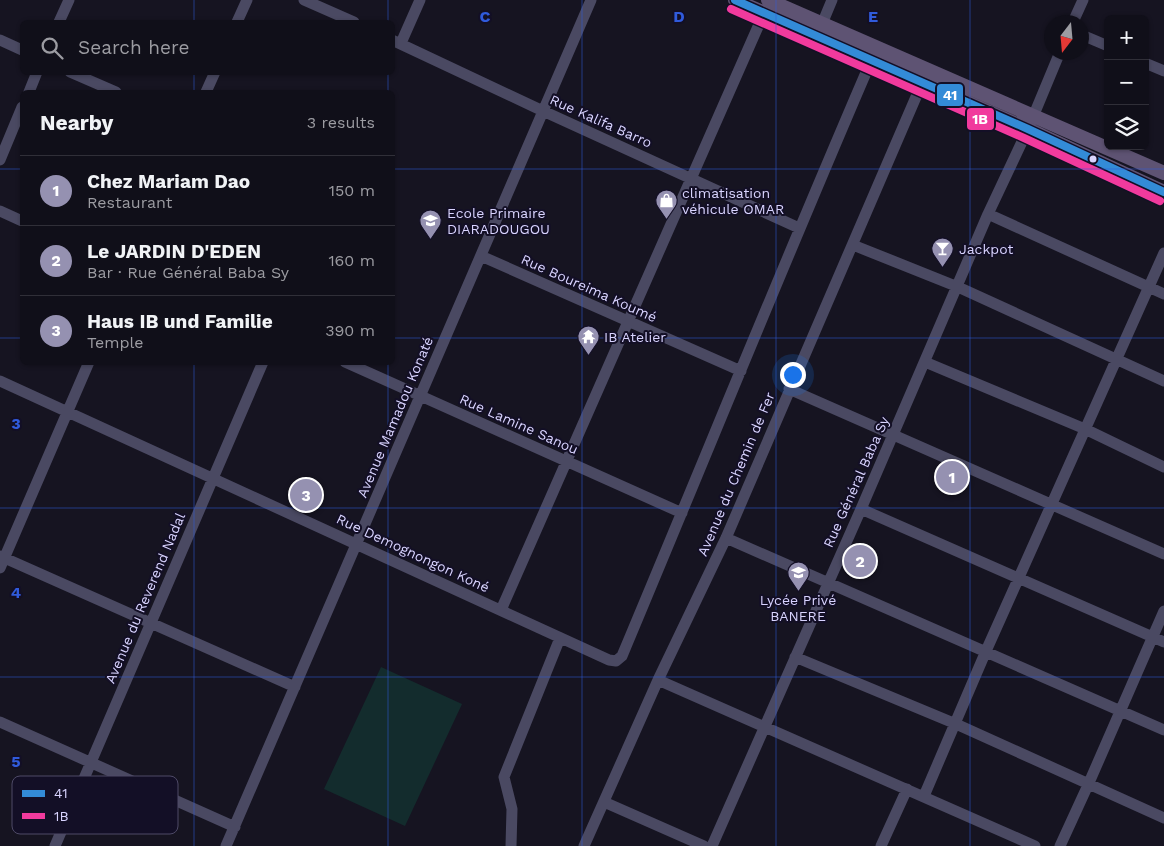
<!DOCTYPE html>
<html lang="en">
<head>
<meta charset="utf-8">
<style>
	:root { --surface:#100f19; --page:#191822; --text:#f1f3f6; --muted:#9c9ca2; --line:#302f38; --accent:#9591b1 }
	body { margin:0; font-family:"Work Sans",sans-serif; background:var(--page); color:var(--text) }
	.controls { position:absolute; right:15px; top:15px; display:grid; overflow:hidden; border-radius:8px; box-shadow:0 1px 4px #0004 }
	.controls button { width:45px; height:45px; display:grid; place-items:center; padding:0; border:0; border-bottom:1px solid var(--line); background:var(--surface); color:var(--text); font:25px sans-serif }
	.compass { position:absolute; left:1044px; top:15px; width:45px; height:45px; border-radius:50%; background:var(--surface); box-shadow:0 1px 4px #0004; rotate:196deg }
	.you { position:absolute; left:792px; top:374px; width:18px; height:18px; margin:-12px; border:4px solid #fff; border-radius:50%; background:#1a73e8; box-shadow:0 0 0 8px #1a73e833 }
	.badge { display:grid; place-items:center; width:32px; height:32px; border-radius:50%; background:var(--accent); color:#fff; font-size:16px; font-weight:700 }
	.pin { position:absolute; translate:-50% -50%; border:2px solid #fff; box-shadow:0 1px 5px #0006 }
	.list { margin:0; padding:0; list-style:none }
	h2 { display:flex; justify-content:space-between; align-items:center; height:65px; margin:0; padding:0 20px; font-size:21px }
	h2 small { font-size:16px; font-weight:400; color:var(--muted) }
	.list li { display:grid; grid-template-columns:32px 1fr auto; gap:15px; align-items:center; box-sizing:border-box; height:70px; padding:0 20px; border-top:1px solid var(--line) }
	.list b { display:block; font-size:19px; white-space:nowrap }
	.list p { margin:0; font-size:16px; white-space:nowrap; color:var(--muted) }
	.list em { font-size:16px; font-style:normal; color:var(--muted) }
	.icon { flex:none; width:28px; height:28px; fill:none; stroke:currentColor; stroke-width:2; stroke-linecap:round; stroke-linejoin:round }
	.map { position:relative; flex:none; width:1164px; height:846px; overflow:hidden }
	.search { position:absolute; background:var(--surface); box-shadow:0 1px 4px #0004; left:20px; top:20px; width:375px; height:55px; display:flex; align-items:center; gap:12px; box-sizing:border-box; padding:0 18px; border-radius:8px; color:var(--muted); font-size:19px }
	.panel { position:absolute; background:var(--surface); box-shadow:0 1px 4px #0004; left:20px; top:90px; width:375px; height:275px; border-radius:8px }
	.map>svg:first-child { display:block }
</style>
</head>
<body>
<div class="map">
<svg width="1164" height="846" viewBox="0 0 1164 846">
	<rect width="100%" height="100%" fill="#161421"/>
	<path fill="#132c2d" d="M 381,667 L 462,704 L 405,826 L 324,789 Z"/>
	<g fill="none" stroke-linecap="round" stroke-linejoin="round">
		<path stroke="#4a4962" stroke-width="11" d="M 304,0 L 354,22
			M 59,22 L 69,0
			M 237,22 L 247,0
			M 1073,22 L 1083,0
			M 822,24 L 832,0
			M 1082,35 L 1108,46
			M 0,40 L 22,50
			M 392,40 L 543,111 L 799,228
			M 401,43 L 420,0
			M 1145,63 L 1164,71
			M 70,72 L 116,92
			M 29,92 L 37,72
			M 206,92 L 215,72
			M 0,160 L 22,107
			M 0,211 L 22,221
			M 988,214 L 1164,294
			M 853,245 L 958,287 L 1164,381
			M 481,256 L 741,371
			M 345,362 L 682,513
			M 925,362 L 1085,429 L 1164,467
			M 0,381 L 609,660 L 616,661 L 622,656 C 705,458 786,258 871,61
			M 789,389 L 1164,554
			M 861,509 L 1164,642
			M 726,538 L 1164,730
			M 0,556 L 295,687
			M 0,568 L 89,362
			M 501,610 L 764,13
			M 795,657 L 956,724 L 1164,818
			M 658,680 L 1035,846
			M 0,722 L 235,827
			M 924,796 L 986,651 L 1164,253
			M 604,802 L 704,846
			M 55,846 L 263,362
			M 226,846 L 591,0
			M 511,846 L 512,809 L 504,777 L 560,638
			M 584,846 L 658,680 L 726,538 L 922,83
			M 712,846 L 861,509 L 988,214 L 1028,129 L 1060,52
			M 881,846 L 907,789
			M 1060,846 L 1088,785 L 1164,611"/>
		<path stroke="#5e5373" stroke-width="14" d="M 735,0 L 1028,129 L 1164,192
			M 768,0 L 1164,173"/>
		<defs>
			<path id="bus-1" d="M 735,0 L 1028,129 L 1164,192"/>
			<path id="bus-2" d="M 731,9 L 1024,138 L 1160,201"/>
		</defs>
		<use href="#bus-1" stroke="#130f26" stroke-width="11"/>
		<use href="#bus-2" stroke="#130f26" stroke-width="11"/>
		<use href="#bus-1" stroke="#338bd7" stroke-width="8"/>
		<use href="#bus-2" stroke="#f13a9d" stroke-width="8"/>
	</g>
	<path fill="none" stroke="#305bdc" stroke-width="1" stroke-opacity="0.55" d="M 194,0 L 194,22M 388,0 L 388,22M 582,0 L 582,846M 776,0 L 776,846M 970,0 L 970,846M 194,72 L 194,92M 388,72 L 388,92M 0,169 L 22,169M 392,169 L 1164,169M 0,338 L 22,338M 392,338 L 1164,338M 194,362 L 194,846M 388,362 L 388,846M 0,508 L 1164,508M 0,677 L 1164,677"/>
	<defs>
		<symbol id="shop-pin" viewBox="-11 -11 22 30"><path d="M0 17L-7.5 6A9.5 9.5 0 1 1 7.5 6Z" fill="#9591b1" stroke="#130f26"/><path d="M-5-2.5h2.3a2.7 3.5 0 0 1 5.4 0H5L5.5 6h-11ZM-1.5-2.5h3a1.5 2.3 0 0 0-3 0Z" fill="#fff"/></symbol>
		<symbol id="school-pin" viewBox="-11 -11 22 30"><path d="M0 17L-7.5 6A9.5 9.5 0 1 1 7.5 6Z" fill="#9591b1" stroke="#130f26"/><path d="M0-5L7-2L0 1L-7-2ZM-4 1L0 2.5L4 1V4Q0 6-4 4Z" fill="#fff"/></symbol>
		<symbol id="bar-pin" viewBox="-11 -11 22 30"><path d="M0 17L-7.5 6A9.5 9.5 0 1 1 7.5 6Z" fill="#9591b1" stroke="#130f26"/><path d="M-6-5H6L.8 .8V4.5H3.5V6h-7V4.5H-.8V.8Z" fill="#fff"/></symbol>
		<symbol id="temple-pin" viewBox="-11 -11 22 30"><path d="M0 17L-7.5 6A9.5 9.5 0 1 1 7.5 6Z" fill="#9591b1" stroke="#130f26"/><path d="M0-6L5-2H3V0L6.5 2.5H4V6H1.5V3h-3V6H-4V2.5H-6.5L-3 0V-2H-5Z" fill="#fff"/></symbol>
	</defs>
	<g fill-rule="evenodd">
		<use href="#shop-pin" x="654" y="188" width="25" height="34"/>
		<use href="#school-pin" x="418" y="208" width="25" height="34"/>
		<use href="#bar-pin" x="930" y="236" width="25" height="34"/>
		<use href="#temple-pin" x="576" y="324" width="25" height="34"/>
		<use href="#school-pin" x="786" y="560" width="25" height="34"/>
	</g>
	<circle fill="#d9d4ff" stroke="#130f26" stroke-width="2" cx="1093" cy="159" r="4.5"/>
	<g text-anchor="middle" stroke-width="4" stroke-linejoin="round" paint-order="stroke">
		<g font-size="14" fill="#d9d4ff" stroke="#130f26">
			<text transform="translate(601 121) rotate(24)" y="5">Rue Kalifa Barro</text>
			<text transform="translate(589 288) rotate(24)" y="5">Rue Boureima Koumé</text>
			<text transform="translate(395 417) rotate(-67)" y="5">Avenue Mamadou Konaté</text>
			<text transform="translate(519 424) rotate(24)" y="5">Rue Lamine Sanou</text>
			<text transform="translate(736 474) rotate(-67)" y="5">Avenue du Chemin de Fer</text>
			<text transform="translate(856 482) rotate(-66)" y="5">Rue Général Baba Sy</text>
			<text transform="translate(413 553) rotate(25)" y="5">Rue Demognongon Koné</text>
			<text transform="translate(145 598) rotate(-67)" y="5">Avenue du Reverend Nadal</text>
		</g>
		<g font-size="14" fill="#d9d4ff" stroke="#130f26" text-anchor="start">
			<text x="682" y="198">climatisation<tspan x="682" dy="16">véhicule OMAR</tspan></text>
			<text x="447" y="218">Ecole Primaire<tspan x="447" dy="16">DIARADOUGOU</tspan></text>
			<text x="959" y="254">Jackpot</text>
			<text x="604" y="342">IB Atelier</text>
			<text x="798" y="605" text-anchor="middle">Lycée Privé<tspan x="798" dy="16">BANERE</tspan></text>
		</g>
	</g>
	<rect x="12" y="776" width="166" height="58" rx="8" fill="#130f26" stroke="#4e4a67" stroke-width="1"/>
	<rect x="22" y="790" width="23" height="7" fill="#338bd7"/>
	<rect x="22" y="813" width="23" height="6" fill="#f13a9d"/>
	<g font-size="14" fill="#d9d4ff">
		<text x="54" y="798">41</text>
		<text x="54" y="821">1B</text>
	</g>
	<g font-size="16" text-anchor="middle" font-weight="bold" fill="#305bdc" stroke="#130f26" stroke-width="4" stroke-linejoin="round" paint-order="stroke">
		<text x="485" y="22">C</text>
		<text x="679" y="22">D</text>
		<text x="873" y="22">E</text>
		<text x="16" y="429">3</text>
		<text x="16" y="598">4</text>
		<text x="16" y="767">5</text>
	</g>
	<g stroke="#130f26" stroke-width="2">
		<rect x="936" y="83" width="28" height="24" rx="5" fill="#338bd7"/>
		<rect x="966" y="107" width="29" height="24" rx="5" fill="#f13a9d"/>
	</g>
	<g font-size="14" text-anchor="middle" font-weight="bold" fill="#fff">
		<text x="950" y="100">41</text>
		<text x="980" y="124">1B</text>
	</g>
</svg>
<div class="controls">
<button>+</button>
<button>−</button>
<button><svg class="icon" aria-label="layers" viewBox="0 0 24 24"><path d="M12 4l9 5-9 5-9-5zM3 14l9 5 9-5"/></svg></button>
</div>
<svg class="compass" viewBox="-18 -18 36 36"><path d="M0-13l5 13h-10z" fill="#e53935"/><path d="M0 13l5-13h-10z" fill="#9c9ca2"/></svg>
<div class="you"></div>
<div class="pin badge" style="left:952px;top:477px">1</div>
<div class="pin badge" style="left:860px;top:561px">2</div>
<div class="pin badge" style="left:306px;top:495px">3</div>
<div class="search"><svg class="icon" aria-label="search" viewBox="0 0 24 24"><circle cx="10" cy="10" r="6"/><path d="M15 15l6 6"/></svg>Search here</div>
<section class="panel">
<h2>Nearby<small>3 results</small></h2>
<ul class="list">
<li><span class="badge">1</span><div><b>Chez Mariam Dao</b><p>Restaurant</p></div><em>150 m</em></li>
<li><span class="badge">2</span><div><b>Le JARDIN D'EDEN</b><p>Bar · Rue Général Baba Sy</p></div><em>160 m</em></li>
<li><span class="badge">3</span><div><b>Haus IB und Familie</b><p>Temple</p></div><em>390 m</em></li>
</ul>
</section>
</div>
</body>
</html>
